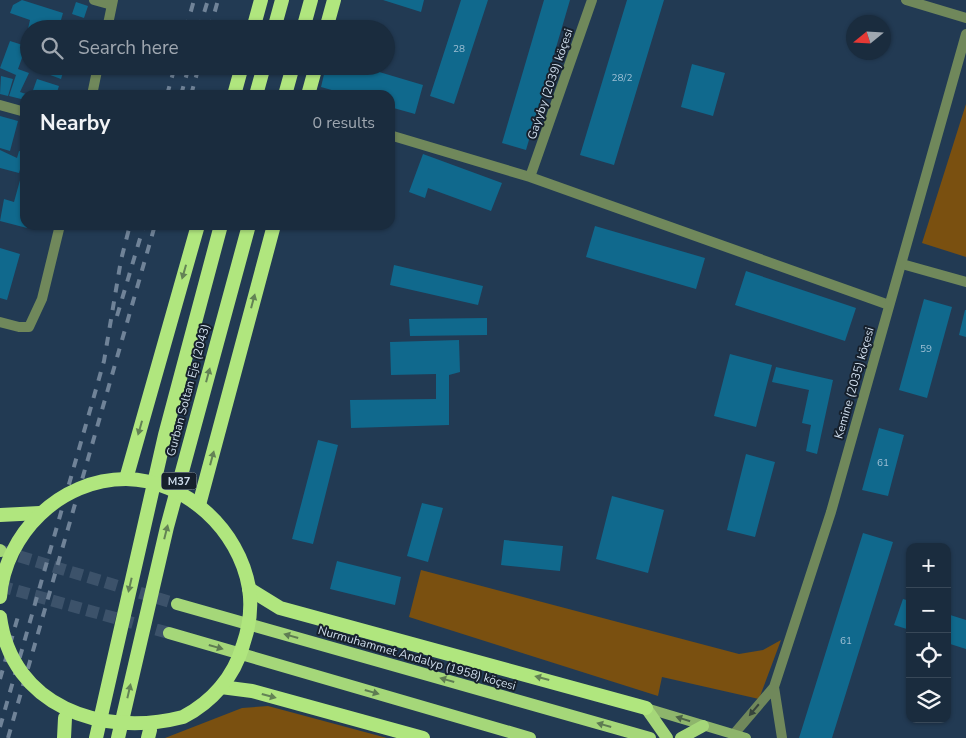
<!DOCTYPE html>
<html lang="en">
<head>
<meta charset="utf-8">
<style>
	:root { --surface:#1a2c3e; --page:#233445; --text:#f1f3f6; --muted:#9fa7b0; --line:#384858 }
	body { margin:0; font-family:"Nunito Sans",sans-serif; background:var(--page); color:var(--text) }
	.controls { position:absolute; right:15px; bottom:15px; display:grid; overflow:hidden; border-radius:10px; box-shadow:0 1px 4px #0004 }
	.controls button { width:45px; height:45px; display:grid; place-items:center; padding:0; border:0; border-bottom:1px solid var(--line); background:var(--surface); color:var(--text); font:25px sans-serif }
	.compass { position:absolute; left:846px; top:15px; width:45px; height:45px; border-radius:50%; background:var(--surface); box-shadow:0 1px 4px #0004; rotate:252deg }
	.list { margin:0; padding:0; list-style:none }
	h2 { display:flex; justify-content:space-between; align-items:center; height:65px; margin:0; padding:0 20px; font-size:21px }
	h2 small { font-size:16px; font-weight:400; color:var(--muted) }
	.icon { flex:none; width:28px; height:28px; fill:none; stroke:currentColor; stroke-width:2; stroke-linecap:round; stroke-linejoin:round }
	.map { position:relative; flex:none; width:966px; height:738px; overflow:hidden }
	.search { position:absolute; background:var(--surface); box-shadow:0 1px 4px #0004; left:20px; top:20px; width:375px; height:55px; display:flex; align-items:center; gap:12px; box-sizing:border-box; padding:0 18px; border-radius:28px; color:var(--muted); font-size:19px }
	.panel { position:absolute; background:var(--surface); box-shadow:0 1px 4px #0004; left:20px; top:90px; width:375px; height:140px; border-radius:15px }
	.map>svg:first-child { display:block }
</style>
</head>
<body>
<div class="map">
<svg width="966" height="738" viewBox="0 0 966 738">
	<rect width="100%" height="100%" fill="#223a53"/>
	<path fill="#7a5010" d="M 966,104 L 966,257 L 922,243 Z
		M 421,570 L 739,654 L 763,650 L 781,640 L 759,699 L 662,677 L 658,696 L 409,617 Z
		M 268,706 L 387,738 L 165,738 L 242,708 Z"/>
	<path fill="#10698d" d="M 22,0 L 63,13 L 61,20 L 76,24 L 74,29 L 28,29 L 30,20 L 10,13 L 13,5 Z
		M 383,0 L 424,0 L 421,12 Z
		M 461,0 L 488,0 L 454,104 L 430,96 Z
		M 544,0 L 570,0 L 526,150 L 502,143 Z
		M 627,0 L 664,0 L 614,165 L 580,155 Z
		M 76,2 L 88,6 L 84,18 L 72,14 Z
		M 10,41 L 29,47 L 29,60 L 22,58 L 18,69 L 29,73 L 20,92 L 29,95 L 25,95 L 25,100 L 9,96 L 16,75 L 0,68 Z
		M 692,64 L 725,73 L 713,116 L 681,107 Z
		M 47,66 L 65,66 L 61,79 L 45,73 Z
		M 326,66 L 359,66 L 423,85 L 415,114 L 390,107 L 390,95 L 349,95 L 321,87 Z
		M 1,76 L 13,79 L 8,96 L 0,94 Z
		M 37,79 L 59,86 L 56,95 L 32,93 Z
		M 0,116 L 18,121 L 10,151 L 0,148 Z
		M 0,150 L 17,158 L 19,151 L 25,152 L 19,173 L 0,168 Z
		M 423,154 L 502,183 L 491,211 L 428,188 L 425,198 L 409,192 Z
		M 22,173 L 25,174 L 25,225 L 28,225 L 27,228 L 0,221 L 4,199 L 14,202 Z
		M 595,226 L 705,258 L 696,289 L 586,257 Z
		M 0,248 L 20,254 L 7,300 L 0,298 Z
		M 394,265 L 483,286 L 478,305 L 390,285 Z
		M 746,271 L 856,308 L 845,341 L 735,305 Z
		M 924,299 L 952,307 L 927,398 L 899,390 Z
		M 965,310 L 966,310 L 966,337 L 959,335 Z
		M 487,318 L 487,335 L 410,336 L 409,319 Z
		M 459,340 L 460,372 L 449,375 L 449,425 L 351,428 L 350,400 L 436,399 L 436,374 L 391,375 L 390,342 Z
		M 730,354 L 772,365 L 756,427 L 714,416 Z
		M 776,367 L 833,380 L 817,454 L 806,451 L 811,425 L 802,423 L 809,390 L 772,382 Z
		M 879,428 L 904,435 L 888,496 L 862,490 Z
		M 318,440 L 338,445 L 313,544 L 292,539 Z
		M 746,454 L 775,462 L 755,537 L 727,530 Z
		M 612,496 L 664,510 L 648,573 L 596,559 Z
		M 422,503 L 443,508 L 428,562 L 407,556 Z
		M 863,533 L 893,542 L 832,738 L 799,738 Z
		M 504,540 L 563,546 L 560,571 L 501,565 Z
		M 337,561 L 401,577 L 395,605 L 330,589 Z
		M 903,599 L 910,601 L 910,630 L 894,625 Z
		M 947,614 L 966,620 L 966,649 L 947,643 Z"/>
	<g fill="none" stroke-linecap="round" stroke-linejoin="round">
		<path stroke="#3c526a" stroke-width="12" stroke-dasharray="12 6" stroke-linecap="butt" d="M 2,551 L 177,604
			M 0,586 L 169,633"/>
		<path stroke="#70885b" stroke-width="10" d="M 94,0 L 112,5
			M 906,0 L 966,18
			M 107,29 L 113,0
			M 92,95 L 98,66
			M 0,105 L 25,112
			M 393,136 L 530,177 L 889,305
			M 530,177 L 592,0
			M 902,264 L 966,282
			M 0,322 L 19,327 L 29,327 L 42,299 L 60,225"/>
		<path stroke="#70885b" stroke-width="10" d="M 734,734 L 774,687
			M 782,738 L 774,687 L 831,512 L 966,34"/>
		<path stroke="#8eb56c" stroke-width="10" d="M 646,708 L 746,738"/>
		<path stroke="#a5d779" stroke-width="12" d="M 0,550 L 1,551
			M 177,604 L 650,738
			M 169,633 L 530,738
			M 646,708 L 667,738
			M 681,738 L 703,726"/>
		<path stroke="#b0e67e" stroke-width="14" d="M 253,29 L 261,0
			M 274,29 L 282,0
			M 303,29 L 311,0
			M 326,29 L 334,0
			M 234,95 L 242,66
			M 256,95 L 264,66
			M 285,95 L 293,66
			M 308,95 L 316,66
			M 126,479 L 198,225
			M 199,505 L 274,225
			M 0,515 L 40,513
			M 249,589 L 280,608 L 646,708
			M 221,687 L 252,691 L 423,738
			M 64,738 L 65,718
			M 96,738 L 165,435 L 221,225
			M 118,738 L 167,527 L 249,225
			M 148,738 L 150,730"/>
		<path stroke="#708398" stroke-width="4" stroke-dasharray="9 9" stroke-linecap="butt" d="M 186,29 L 194,0
			M 199,29 L 208,0
			M 210,29 L 218,0
			M 167,95 L 175,66
			M 181,95 L 189,66
			M 191,95 L 199,66
			M 117,316 L 144,225
			M 0,679 L 19,613
			M 0,727 L 104,361 L 121,260 L 130,225
			M 8,738 L 155,225"/>
		<path stroke="#b0e67e" stroke-width="14" d="M 0,597 C 5,534 60,479 126,479 C 186,480 239,530 249,588 C 252,607 249,628 243,645 C 234,677 212,702 183,717 C 101,738 12,706 0,617"/>
	</g>
	<defs><path id="oneway-solid" d="M-6-.8H1V-3.2L6.5 0L1 3.2V.8H-6Z" transform="scale(1.25)"/></defs>
	<g fill="#638355">
		<use href="#oneway-solid" transform="translate(184 272) rotate(106)"/>
		<use href="#oneway-solid" transform="translate(253 301) rotate(-75)"/>
		<use href="#oneway-solid" transform="translate(208 375) rotate(-75)"/>
		<use href="#oneway-solid" transform="translate(140 428) rotate(106)"/>
		<use href="#oneway-solid" transform="translate(212 458) rotate(-75)"/>
		<use href="#oneway-solid" transform="translate(166 532) rotate(-76)"/>
		<use href="#oneway-solid" transform="translate(130 585) rotate(103)"/>
		<use href="#oneway-solid" transform="translate(542 678) rotate(-165)"/>
		<use href="#oneway-solid" transform="translate(129 691) rotate(-77)"/>
		<use href="#oneway-solid" transform="translate(269 696) rotate(15)"/>
	</g>
	<g fill="#5e7c52">
		<use href="#oneway-solid" transform="translate(291 636) rotate(-164)"/>
		<use href="#oneway-solid" transform="translate(216 647) rotate(16)"/>
		<use href="#oneway-solid" transform="translate(447 680) rotate(-164)"/>
		<use href="#oneway-solid" transform="translate(372 692) rotate(16)"/>
		<use href="#oneway-solid" transform="translate(604 725) rotate(-164)"/>
	</g>
	<use fill="#36443c" href="#oneway-solid" transform="translate(754 710) rotate(130)"/>
	<use fill="#4c6349" href="#oneway-solid" transform="translate(683 719) rotate(-162)"/>
	<g text-anchor="middle" stroke-width="4" stroke-linejoin="round" paint-order="stroke">
		<g font-size="10" fill="#9ebfd4">
			<text x="459" y="52">28</text>
			<text x="622" y="81">28/2</text>
			<text x="926" y="352">59</text>
			<text x="883" y="466">61</text>
			<text x="846" y="644">61</text>
		</g>
		<rect fill="#16202c" stroke="#97a4b2" stroke-width="1" x="161.5" y="472.5" width="35" height="17" rx="4"/>
		<g font-size="11" font-weight="bold" fill="#cedcec">
			<text x="179" y="485">M37</text>
		</g>
		<g font-size="12" fill="#cedcec" stroke="#16202c">
			<text transform="translate(550 84) rotate(-71)" y="4">Gaýyby (2039) köçesi</text>
			<text transform="translate(854 383) rotate(-74)" y="4">Kemine (2035) köçesi</text>
			<text transform="translate(188 390) rotate(-75)" y="4">Gurban Soltan Eje (2043)</text>
			<text transform="translate(417 658) rotate(16)" y="4">Nurmuhammet Andalyp (1958) köçesi</text>
		</g>
	</g>
</svg>
<div class="controls">
<button>+</button>
<button>−</button>
<button><svg class="icon" aria-label="locate" viewBox="0 0 24 24"><circle cx="12" cy="12" r="6"/><path d="M12 2v4M12 18v4M2 12h4M18 12h4"/></svg></button>
<button><svg class="icon" aria-label="layers" viewBox="0 0 24 24"><path d="M12 4l9 5-9 5-9-5zM3 14l9 5 9-5"/></svg></button>
</div>
<svg class="compass" viewBox="-18 -18 36 36"><path d="M0-13l5 13h-10z" fill="#e53935"/><path d="M0 13l5-13h-10z" fill="#9fa7b0"/></svg>
<div class="search"><svg class="icon" aria-label="search" viewBox="0 0 24 24"><circle cx="10" cy="10" r="6"/><path d="M15 15l6 6"/></svg>Search here</div>
<section class="panel">
<h2>Nearby<small>0 results</small></h2>
<ul class="list">
</ul>
</section>
</div>
</body>
</html>
